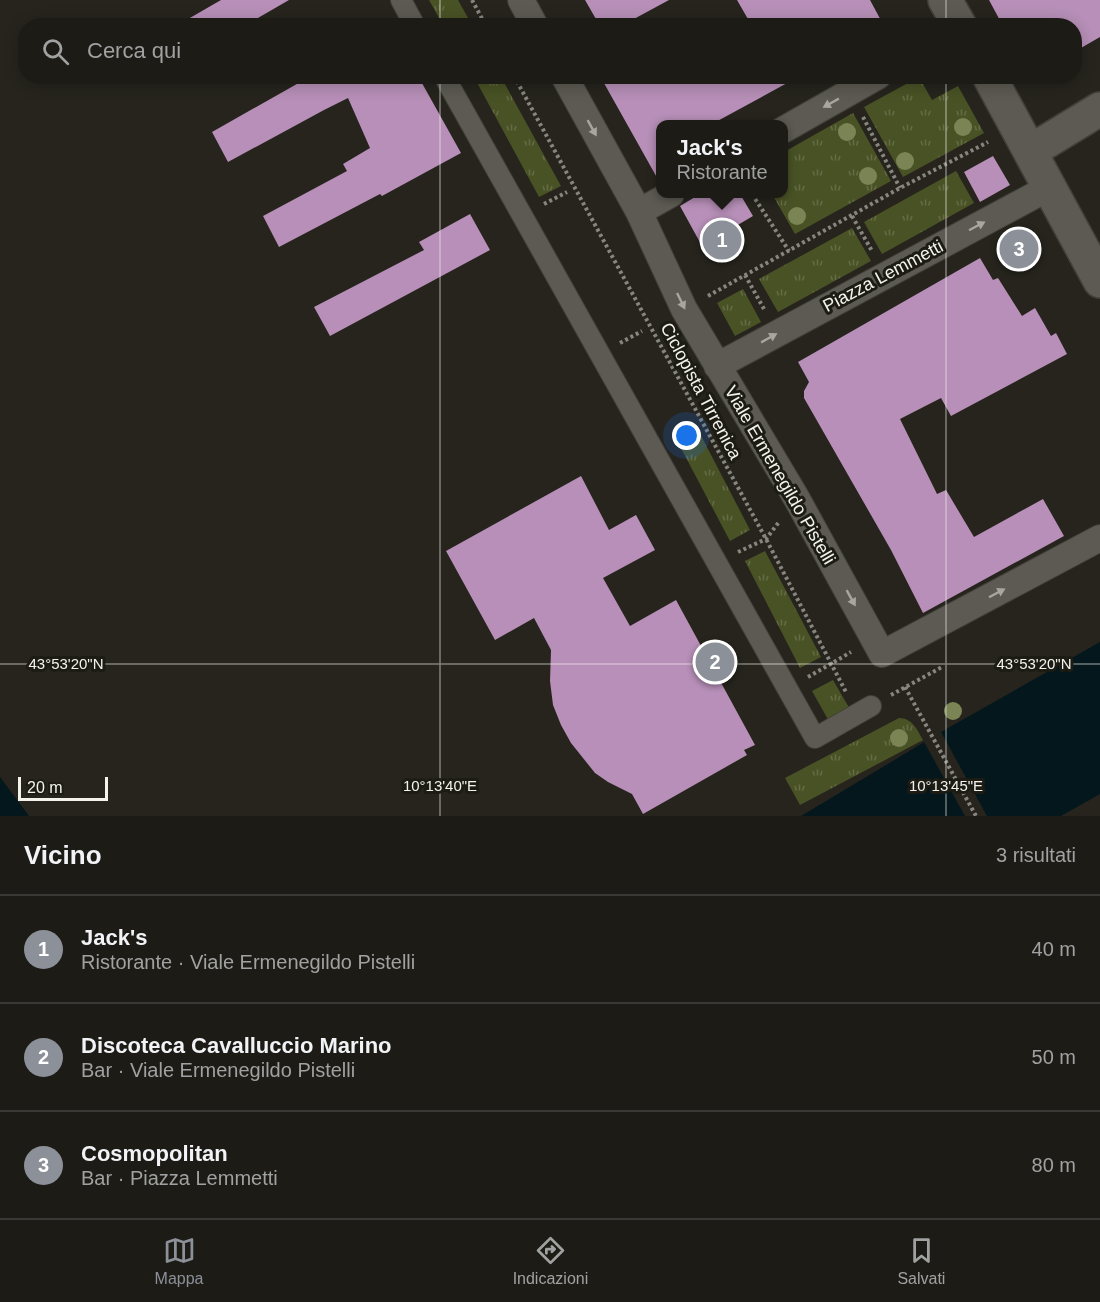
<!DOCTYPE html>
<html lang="it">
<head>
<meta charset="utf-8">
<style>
	:root { --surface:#1c1b16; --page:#292823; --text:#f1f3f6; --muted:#a0a1a1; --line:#3a3935; --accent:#8c9099 }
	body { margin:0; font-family:Arial,sans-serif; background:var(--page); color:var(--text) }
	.scale { position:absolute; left:18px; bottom:15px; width:90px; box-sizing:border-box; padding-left:6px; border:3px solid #f3f2ed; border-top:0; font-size:16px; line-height:21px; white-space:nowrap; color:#f3f2ed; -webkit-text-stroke:4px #1c1b14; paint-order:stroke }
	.you { position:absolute; left:687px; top:436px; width:21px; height:21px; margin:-15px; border:4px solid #fff; border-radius:50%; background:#1a73e8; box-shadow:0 0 0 9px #1a73e833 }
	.badge { display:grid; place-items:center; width:39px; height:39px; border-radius:50%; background:var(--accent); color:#fff; font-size:20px; font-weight:700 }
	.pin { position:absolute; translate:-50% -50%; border:3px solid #fff; box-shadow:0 2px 6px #0006 }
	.popup { position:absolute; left:656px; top:120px; width:132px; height:78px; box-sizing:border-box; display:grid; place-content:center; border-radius:12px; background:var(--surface); filter:drop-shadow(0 2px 4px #0005); font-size:20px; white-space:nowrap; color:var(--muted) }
	.popup b { font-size:22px; color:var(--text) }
	.popup::after { content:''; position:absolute; left:50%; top:100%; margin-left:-12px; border:12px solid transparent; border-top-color:var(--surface) }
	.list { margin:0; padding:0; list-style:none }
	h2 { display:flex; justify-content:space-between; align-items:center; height:78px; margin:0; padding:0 24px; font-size:26px }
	h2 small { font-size:20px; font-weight:400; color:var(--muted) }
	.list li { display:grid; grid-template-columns:39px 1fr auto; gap:18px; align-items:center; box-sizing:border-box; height:108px; padding:0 24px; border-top:2px solid var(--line) }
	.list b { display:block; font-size:22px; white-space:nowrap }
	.list p { margin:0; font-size:20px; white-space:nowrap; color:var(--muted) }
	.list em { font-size:20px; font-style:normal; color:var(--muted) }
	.icon { flex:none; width:33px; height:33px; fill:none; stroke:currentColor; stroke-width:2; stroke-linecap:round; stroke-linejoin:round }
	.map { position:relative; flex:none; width:1100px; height:816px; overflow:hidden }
	.search { position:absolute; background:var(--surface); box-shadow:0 3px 15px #0003; left:18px; right:18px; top:18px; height:66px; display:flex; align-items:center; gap:15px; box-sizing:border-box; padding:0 21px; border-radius:24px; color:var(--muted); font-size:22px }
	.sheet { height:402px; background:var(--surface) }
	nav { display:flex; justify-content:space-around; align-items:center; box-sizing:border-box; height:84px; border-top:2px solid var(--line); background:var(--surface); font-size:16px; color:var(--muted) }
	nav a { display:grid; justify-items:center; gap:3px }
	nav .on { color:var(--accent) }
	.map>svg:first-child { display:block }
</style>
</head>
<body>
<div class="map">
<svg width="1100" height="816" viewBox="0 0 1100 816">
	<defs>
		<pattern id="grass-tufts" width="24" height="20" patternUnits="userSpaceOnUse" patternTransform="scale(1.5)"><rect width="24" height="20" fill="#495225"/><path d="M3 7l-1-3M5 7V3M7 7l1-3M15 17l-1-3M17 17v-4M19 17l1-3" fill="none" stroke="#646b45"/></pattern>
	</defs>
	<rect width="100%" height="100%" fill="#26241d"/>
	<path fill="url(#grass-tufts)" d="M 429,0 L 458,0 L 472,25 L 443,25 Z
		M 474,77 L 501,77 L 561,186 L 539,197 Z
		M 919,77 L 932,100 L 958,86 L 984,133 L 903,177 L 864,107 Z
		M 853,113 L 891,181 L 795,234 L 772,194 L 783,194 L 784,152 Z
		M 956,171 L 974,203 L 882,254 L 864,222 Z
		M 852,228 L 871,261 L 778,312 L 759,279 Z
		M 743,289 L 761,322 L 735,336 L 717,303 Z
		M 695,424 L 750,530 L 730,541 L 674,435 Z
		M 765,551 L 821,657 L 800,668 L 745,561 Z
		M 833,680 L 851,711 L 830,723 L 812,691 Z
		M 899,718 C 912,718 917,729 923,740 L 800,805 L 785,778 Z"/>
	<path fill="#03171d" d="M 1100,642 L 1100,794 L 1061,816 L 801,816 L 941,732 Z
		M 0,777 L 29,816 L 0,816 Z"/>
	<path fill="#26241d" d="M 939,729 L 941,732 L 987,816 L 965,816 L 923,740 Z"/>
	<path fill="#b78fb8" d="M 221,0 L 289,0 L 244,26 L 176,26 Z
		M 585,0 L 669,0 L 621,26 L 600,26 Z
		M 737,0 L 870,0 L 884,26 L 752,26 Z
		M 989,0 L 1100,0 L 1100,37 L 1074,52 L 1074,26 L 1003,26 Z
		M 311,76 L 418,76 L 461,153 L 382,196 L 380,194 L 279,247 L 263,216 L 347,171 L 343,164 L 370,148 L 348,98 L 324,110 L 228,162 L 212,132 Z
		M 600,76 L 800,76 L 712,124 L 660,124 L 660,183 Z
		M 993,156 L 1010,185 L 980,202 L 964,172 Z
		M 700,194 L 740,194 L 753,216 L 702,246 L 680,206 Z
		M 470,214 L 490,250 L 330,336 L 314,307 L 424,250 L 419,242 Z
		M 980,258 L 993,280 L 998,278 L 1022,316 L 1035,308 L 1051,336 L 1056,333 L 1067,354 L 951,416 L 941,398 L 900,419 L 937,494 L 946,490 L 974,537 L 1043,499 L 1064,536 L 923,613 L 891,550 L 804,398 L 804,391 L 809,382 L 798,362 Z
		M 581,476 L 609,530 L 636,515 L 655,550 L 603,578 L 630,626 L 676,600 L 755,745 L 744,750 L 747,755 L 643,814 L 632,794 L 608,782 L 595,773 L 571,743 L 561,725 L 553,705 L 550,681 L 551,650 L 534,618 L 495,640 L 446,551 Z"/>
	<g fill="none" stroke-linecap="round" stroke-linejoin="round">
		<defs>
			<path id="pedestrian" d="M 401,0 L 415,26
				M 444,76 L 815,738 L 871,706"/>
			<path id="minor" d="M 521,0 L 535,26
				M 564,76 L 639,212 L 684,309 L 797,499 L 882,654 L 1100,538
				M 783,130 L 878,76
				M 639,212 L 671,194
				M 717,366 L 1050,187"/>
			<path id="tertiary" d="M 945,0 L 960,26
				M 989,76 L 1100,281
				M 1031,151 L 1100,109"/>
		</defs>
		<use href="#pedestrian" stroke="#41403a" stroke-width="22"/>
		<use href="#minor" stroke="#41403a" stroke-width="28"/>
		<use href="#tertiary" stroke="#41403a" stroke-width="36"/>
		<path stroke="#87857f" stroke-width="4" stroke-dasharray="3 3" stroke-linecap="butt" d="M 472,0 L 486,26
			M 514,76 L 766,539 L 847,694
			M 863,117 L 900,188
			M 752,194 L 789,251
			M 544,204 L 567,192
			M 852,216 L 872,251
			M 745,275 L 764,309
			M 708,296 L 900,188 L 988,142
			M 620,343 L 642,331
			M 738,552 L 766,539 L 779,522
			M 808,677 L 851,652
			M 905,687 L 976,816
			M 891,695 L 942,667"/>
		<use href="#pedestrian" stroke="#5c5a52" stroke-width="20"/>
		<use href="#minor" stroke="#5c5a52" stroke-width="26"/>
		<use href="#tertiary" stroke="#5c5a52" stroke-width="33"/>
	</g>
	<g fill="#7b8455">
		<circle cx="963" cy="127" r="9"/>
		<circle cx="847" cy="132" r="9"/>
		<circle cx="905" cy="161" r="9"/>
		<circle cx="868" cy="176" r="9"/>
		<circle cx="797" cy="216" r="9"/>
		<circle cx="953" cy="711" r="9"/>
		<circle cx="899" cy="738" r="9"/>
	</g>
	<defs><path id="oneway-solid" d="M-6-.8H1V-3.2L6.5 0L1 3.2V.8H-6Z" transform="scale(1.5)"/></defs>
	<g fill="#a8a6a0">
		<use href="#oneway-solid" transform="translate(831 103) rotate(151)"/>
		<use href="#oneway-solid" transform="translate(592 128) rotate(61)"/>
		<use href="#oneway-solid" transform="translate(977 226) rotate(-28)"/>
		<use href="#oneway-solid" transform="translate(681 301) rotate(64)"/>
		<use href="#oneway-solid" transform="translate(769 338) rotate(-29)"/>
		<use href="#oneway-solid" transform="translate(997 593) rotate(-28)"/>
		<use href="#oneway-solid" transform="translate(851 598) rotate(61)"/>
	</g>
	<path fill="none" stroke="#f3f2ed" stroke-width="1.5" stroke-opacity="0.45" d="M 440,0 L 440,26M 946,0 L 946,26M 440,76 L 440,816M 946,76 L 946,816M 0,664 L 1100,664"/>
	<g text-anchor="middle" stroke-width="6" stroke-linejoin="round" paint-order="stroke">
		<g font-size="18" fill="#f3f2ed" stroke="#1c1b14">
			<text transform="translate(883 276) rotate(-28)" y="6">Piazza Lemmetti</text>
			<text transform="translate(701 391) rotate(62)" y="6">Ciclopista Tirrenica</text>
			<text transform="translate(780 475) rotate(60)" y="6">Viale Ermenegildo Pistelli</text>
		</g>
	</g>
	<g font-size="15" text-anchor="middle" fill="#f3f2ed" stroke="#1c1b14" stroke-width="6" stroke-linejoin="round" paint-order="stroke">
		<text x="66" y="669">43°53'20"N</text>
		<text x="1034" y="669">43°53'20"N</text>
		<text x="440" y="791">10°13'40"E</text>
		<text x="946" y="791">10°13'45"E</text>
	</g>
</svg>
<div class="scale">20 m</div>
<div class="you"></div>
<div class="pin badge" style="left:722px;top:240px">1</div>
<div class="popup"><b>Jack's</b>Ristorante</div>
<div class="pin badge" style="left:715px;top:662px">2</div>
<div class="pin badge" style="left:1019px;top:249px">3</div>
<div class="search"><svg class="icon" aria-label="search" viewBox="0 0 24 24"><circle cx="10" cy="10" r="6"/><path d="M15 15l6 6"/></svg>Cerca qui</div>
</div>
<section class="sheet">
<h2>Vicino<small>3 risultati</small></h2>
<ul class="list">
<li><span class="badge">1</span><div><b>Jack's</b><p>Ristorante · Viale Ermenegildo Pistelli</p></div><em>40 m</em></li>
<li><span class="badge">2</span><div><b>Discoteca Cavalluccio Marino</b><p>Bar · Viale Ermenegildo Pistelli</p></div><em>50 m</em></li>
<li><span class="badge">3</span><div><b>Cosmopolitan</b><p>Bar · Piazza Lemmetti</p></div><em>80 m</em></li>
</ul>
</section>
<nav>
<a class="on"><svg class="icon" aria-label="map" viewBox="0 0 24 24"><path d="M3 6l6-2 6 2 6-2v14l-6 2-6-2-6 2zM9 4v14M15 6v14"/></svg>Mappa</a>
<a><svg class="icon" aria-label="directions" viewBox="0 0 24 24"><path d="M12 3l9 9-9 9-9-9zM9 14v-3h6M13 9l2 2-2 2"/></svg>Indicazioni</a>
<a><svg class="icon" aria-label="saved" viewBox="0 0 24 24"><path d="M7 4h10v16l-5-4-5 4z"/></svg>Salvati</a>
</nav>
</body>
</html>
